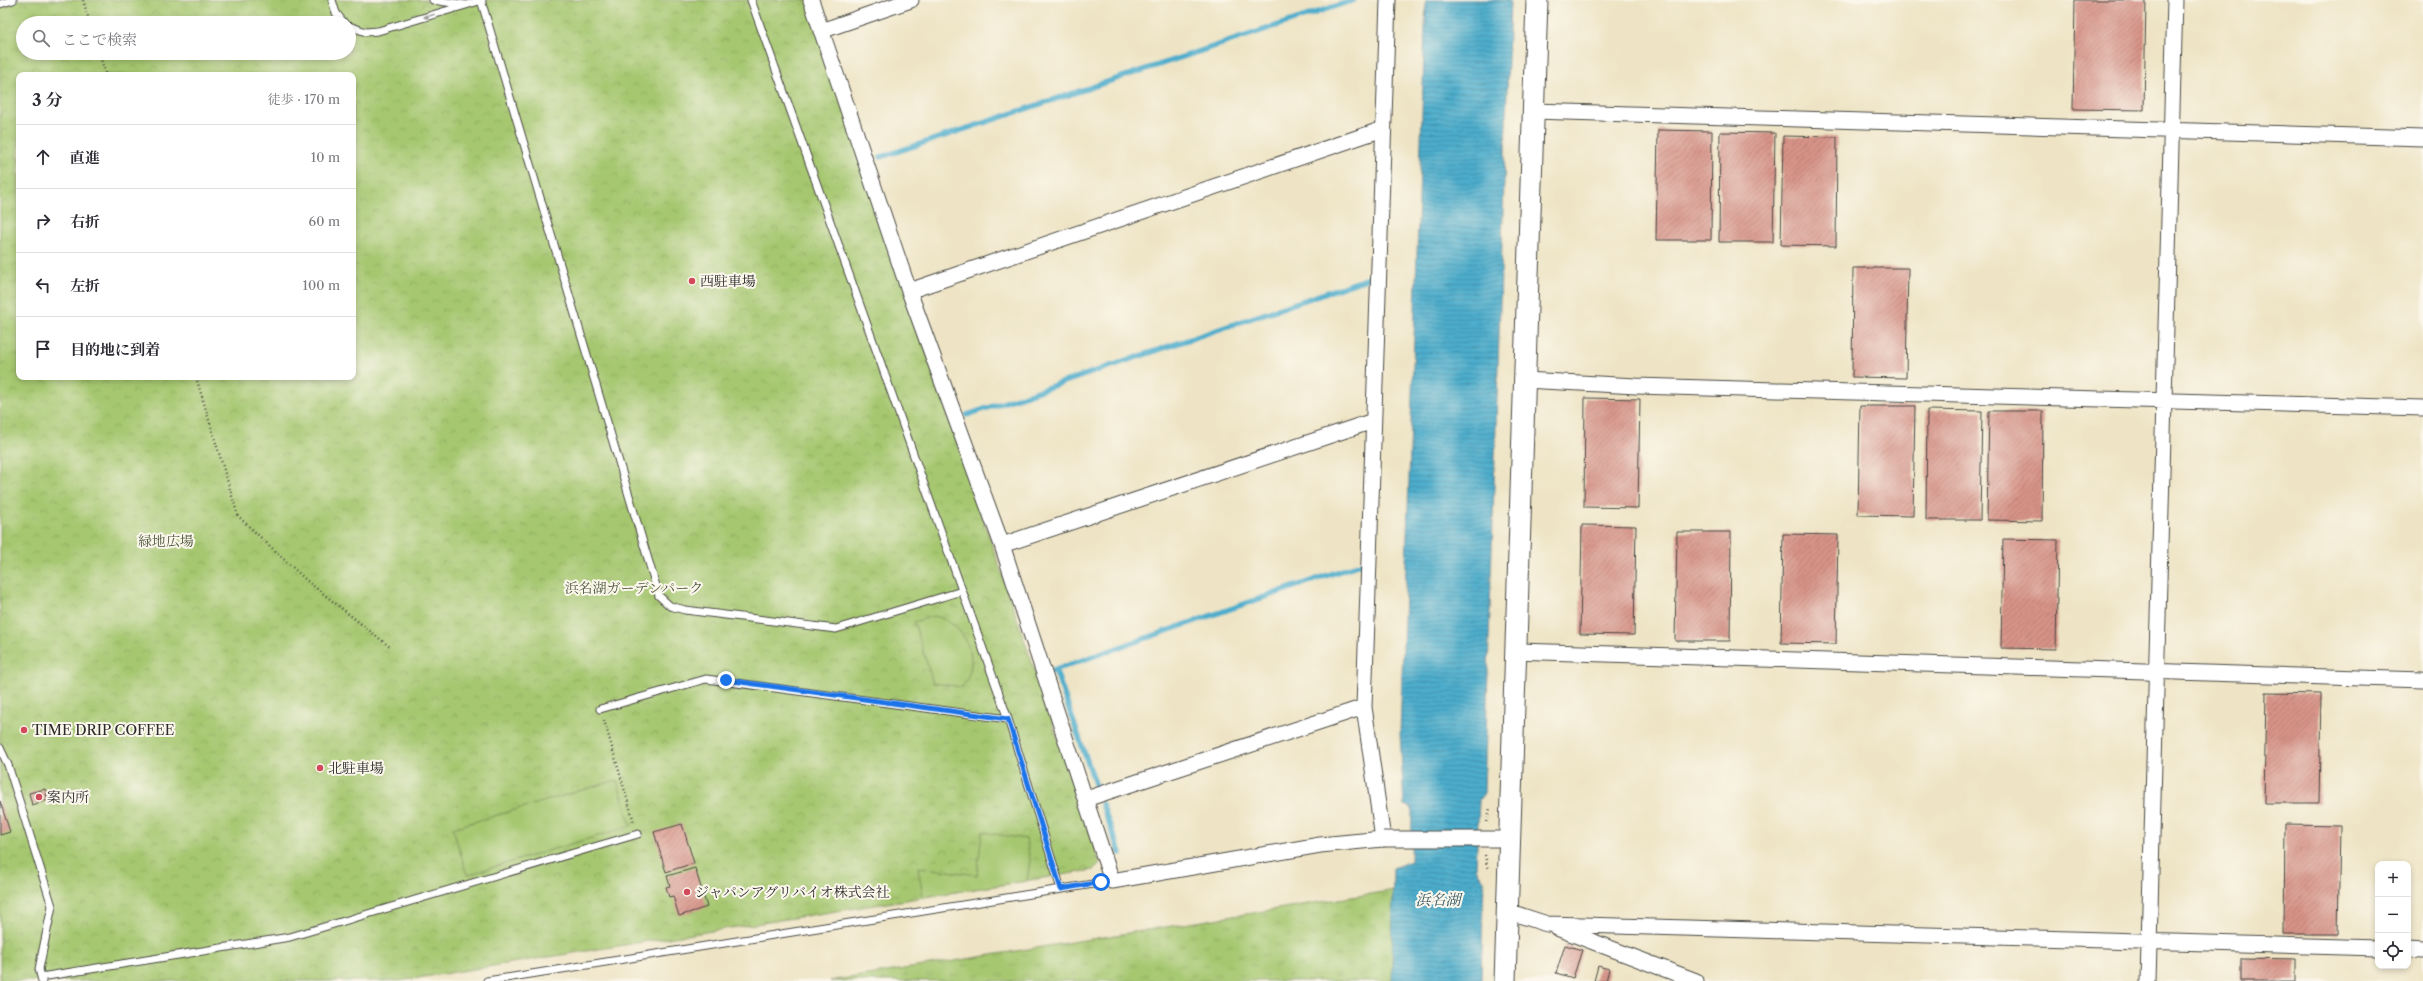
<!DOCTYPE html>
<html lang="ja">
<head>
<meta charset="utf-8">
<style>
	:root { --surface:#fff; --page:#f7f7f7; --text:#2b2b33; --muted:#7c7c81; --line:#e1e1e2 }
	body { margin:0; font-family:"Libre Caslon Text","Noto Serif JP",serif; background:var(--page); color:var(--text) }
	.controls { position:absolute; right:12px; bottom:12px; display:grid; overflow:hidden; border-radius:8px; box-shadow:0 2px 6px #0003 }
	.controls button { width:36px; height:36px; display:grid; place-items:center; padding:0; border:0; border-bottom:1px solid var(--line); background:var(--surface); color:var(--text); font:20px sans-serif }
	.stop { position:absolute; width:12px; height:12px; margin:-9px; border:3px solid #1a73e8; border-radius:50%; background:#fff }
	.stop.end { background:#1a73e8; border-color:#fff; box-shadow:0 1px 4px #0008 }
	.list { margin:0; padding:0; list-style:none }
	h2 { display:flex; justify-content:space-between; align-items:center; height:52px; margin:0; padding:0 16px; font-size:17px }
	h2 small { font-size:13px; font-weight:400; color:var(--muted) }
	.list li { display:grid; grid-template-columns:26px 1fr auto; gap:12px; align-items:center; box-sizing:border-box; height:64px; padding:0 16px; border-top:1px solid var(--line) }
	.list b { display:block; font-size:15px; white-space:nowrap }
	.list em { font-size:13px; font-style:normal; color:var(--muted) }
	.icon { flex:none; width:22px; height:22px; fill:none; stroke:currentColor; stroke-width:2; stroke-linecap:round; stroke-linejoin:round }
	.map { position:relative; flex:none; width:2423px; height:981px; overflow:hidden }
	.search { position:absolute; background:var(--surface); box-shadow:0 2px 6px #0003; left:16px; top:16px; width:340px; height:44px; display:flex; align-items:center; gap:10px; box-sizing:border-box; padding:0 14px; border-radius:22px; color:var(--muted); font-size:15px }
	.panel { position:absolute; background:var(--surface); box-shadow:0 2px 6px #0003; left:16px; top:72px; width:340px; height:308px; border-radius:8px }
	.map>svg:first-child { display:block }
</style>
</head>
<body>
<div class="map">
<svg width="2423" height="981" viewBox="0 0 2423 981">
	<defs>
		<pattern id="grass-tufts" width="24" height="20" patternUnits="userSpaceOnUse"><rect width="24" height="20" fill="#a6c76f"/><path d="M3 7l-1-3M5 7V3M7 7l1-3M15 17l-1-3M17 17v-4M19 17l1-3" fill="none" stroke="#8fab60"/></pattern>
		<pattern id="park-crowns" width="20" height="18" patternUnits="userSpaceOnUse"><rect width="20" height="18" fill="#a6c76f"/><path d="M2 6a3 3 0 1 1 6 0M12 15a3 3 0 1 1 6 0" fill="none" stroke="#8fab60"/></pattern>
		<pattern id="water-rules" width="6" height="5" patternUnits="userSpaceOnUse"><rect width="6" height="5" fill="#4dadcc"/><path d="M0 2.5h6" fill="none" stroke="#408da6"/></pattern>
		<pattern id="building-hatch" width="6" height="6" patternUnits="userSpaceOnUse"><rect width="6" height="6" fill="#d79387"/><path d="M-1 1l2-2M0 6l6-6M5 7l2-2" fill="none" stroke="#af786f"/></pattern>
	</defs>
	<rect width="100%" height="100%" fill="#fbf7ec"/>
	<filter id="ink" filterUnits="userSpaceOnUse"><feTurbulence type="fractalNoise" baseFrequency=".025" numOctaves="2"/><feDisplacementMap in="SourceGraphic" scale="8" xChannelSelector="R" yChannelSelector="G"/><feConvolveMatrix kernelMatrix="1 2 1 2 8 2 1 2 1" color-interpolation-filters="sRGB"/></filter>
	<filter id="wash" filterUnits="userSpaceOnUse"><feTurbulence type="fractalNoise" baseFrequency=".012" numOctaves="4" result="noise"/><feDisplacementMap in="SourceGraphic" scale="16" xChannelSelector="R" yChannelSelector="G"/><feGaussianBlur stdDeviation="0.9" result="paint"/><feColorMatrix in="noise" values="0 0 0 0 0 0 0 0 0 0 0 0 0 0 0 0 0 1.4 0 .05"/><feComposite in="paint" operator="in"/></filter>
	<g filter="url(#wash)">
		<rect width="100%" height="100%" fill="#eee4c5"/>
		<path fill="url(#grass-tufts)" stroke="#68794d" d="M 1420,886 L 1419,981 L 830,981 Z"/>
		<path fill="url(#park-crowns)" stroke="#68794d" fill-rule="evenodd" d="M 0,0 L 807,0 L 1100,863 L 1093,870 L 399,981 L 0,981 ZM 23,23 L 349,23 L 349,53 L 23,53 ZM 19,75 L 353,75 L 353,377 L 19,377 Z"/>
		<path fill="#a6c76f" stroke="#68794d" d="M 934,616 C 965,622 983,661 962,687 L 933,683 L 914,622 Z
			M 617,780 L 631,826 L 467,875 L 453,828 Z
			M 982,832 L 1026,839 L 1030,860 L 1027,881 L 923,897 L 918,867 L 977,875 Z"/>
		<path fill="url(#water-rules)" stroke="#3c6c7c" d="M 1426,0 L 1510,0 L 1484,793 L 1479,800 L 1476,869 L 1484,881 L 1481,981 L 1392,981 L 1393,868 L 1411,861 L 1412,808 L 1404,805 L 1400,733 Z"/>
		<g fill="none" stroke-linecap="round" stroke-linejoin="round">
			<path stroke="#4dadcc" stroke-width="5.5" d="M 881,157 L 1354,0
				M 967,415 L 1375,276
				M 1055,669 L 1097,789
				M 1051,671 L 1363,563
				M 1102,804 L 1120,853"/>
		</g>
		<g id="blocks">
			<path fill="url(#building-hatch)" d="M 2075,0 L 2146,0 L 2144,110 L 2073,109 Z
				M 1658,130 L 1712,131 L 1711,240 L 1656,240 Z
				M 1720,132 L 1775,133 L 1773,242 L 1719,242 Z
				M 1783,136 L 1837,137 L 1836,246 L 1781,245 Z
				M 1853,268 L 1908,268 L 1906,378 L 1852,377 Z
				M 1585,398 L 1640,399 L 1638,508 L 1584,507 Z
				M 1860,406 L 1915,406 L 1913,516 L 1858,515 Z
				M 1927,410 L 1982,411 L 1980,520 L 1926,520 Z
				M 1989,411 L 2043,411 L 2042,521 L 1987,520 Z
				M 1582,525 L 1636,526 L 1634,635 L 1580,634 Z
				M 1677,532 L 1731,532 L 1730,641 L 1675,641 Z
				M 1783,534 L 1838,535 L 1836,644 L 1781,643 Z
				M 2003,539 L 2058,540 L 2056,649 L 2001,648 Z
				M 2266,693 L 2321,694 L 2319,803 L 2264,803 Z
				M 45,789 L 48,800 L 32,805 L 29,793 Z
				M 0,801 L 10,832 L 0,835 Z
				M 682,824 L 694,863 L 666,872 L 654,832 Z
				M 2285,824 L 2340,825 L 2338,934 L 2284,934 Z
				M 695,868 L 707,907 L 679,916 L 673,896 L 669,897 L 666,887 L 670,886 L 667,876 Z
				M 1565,945 L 1582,950 L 1573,978 L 1556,973 Z
				M 2241,958 L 2296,959 L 2296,981 L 2241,981 Z
				M 1598,966 L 1609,969 L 1606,981 L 1594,981 Z"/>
		</g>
	</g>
	<g filter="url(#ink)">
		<use href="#blocks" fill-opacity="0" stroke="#484742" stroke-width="1"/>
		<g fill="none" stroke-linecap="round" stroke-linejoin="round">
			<defs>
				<path id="lane" d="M 332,0 L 336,13 L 344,23
					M 433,0 L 466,5 L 482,0
					M 481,0 L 659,596 L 670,606 L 685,610 L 836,629 L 962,591
					M 751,0 L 1008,719 L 1061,889
					M 0,4 L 13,0
					M 349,26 L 366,32 L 378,31 L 466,5
					M 600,709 L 706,679 L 1008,719
					M 0,748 L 8,765 L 52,906 L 39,969 L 42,981
					M 41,977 L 290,937 L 638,834
					M 487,981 L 1112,881"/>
				<path id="street" d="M 811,0 L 909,291 L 1002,545 L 1112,881 L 1320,845 L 1383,839 L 1364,707 L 1388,0
					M 821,31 L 911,0
					M 1533,111 L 2423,138
					M 909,291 L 1383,129
					M 1524,380 L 1636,386 L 2423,408
					M 1002,545 L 1373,421
					M 1515,651 L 2423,680
					M 1086,799 L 1364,707
					M 1507,911 L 1547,924 L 2378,948
					M 1557,928 L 1696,981
					M 2408,949 L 2423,950
					M 2148,981 L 2175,0"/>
				<path id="secondary" d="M 1505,981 L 1537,0"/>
			</defs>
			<use href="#lane" stroke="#484742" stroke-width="9"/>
			<use href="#street" stroke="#484742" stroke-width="17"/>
			<use href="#secondary" stroke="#484742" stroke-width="23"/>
			<path stroke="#484742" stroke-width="2.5" stroke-dasharray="1 3" stroke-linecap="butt" d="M 83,0 L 90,23
				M 99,53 L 106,75
				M 196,377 L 238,516 L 306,580 L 390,647
				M 604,720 L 634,822
				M 1487,822 L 1490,808
				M 1485,855 L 1488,870"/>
			<use href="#lane" stroke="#fff" stroke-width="7"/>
			<use href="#street" stroke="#fff" stroke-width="15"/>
			<use href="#secondary" stroke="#fff" stroke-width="21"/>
			<defs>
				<path id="street-bridge" d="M 1383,839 L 1499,839"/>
			</defs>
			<use href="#street-bridge" stroke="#484742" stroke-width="17" stroke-linecap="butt"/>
			<use href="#street-bridge" stroke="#fff" stroke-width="15"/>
		</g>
		<defs><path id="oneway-solid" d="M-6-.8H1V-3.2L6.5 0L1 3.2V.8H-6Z"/></defs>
		<use fill="#a0a0a0" href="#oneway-solid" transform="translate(429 16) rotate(164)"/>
	</g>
	<g fill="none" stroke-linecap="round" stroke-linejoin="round" filter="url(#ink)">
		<path stroke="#1a73e8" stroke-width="5" d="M 726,680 L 1008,719 L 1061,889 L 1101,882"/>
	</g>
	<g fill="#d1495b" stroke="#fbf7ec" stroke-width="1.5">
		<circle cx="692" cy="281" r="4"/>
		<circle cx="24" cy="730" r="4"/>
		<circle cx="320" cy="768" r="4"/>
		<circle cx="39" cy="797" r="4"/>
		<circle cx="687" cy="892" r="4"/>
	</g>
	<g text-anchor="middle" stroke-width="4" stroke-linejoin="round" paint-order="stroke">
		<g font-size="14" fill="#2b2b2b" stroke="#fbf7ec" text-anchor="start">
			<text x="700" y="286">西駐車場</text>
			<text x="32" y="735">TIME DRIP COFFEE</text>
			<text x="328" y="773">北駐車場</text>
			<text x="47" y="802">案内所</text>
			<text x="695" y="897">ジャパンアグリバイオ株式会社</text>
		</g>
		<g font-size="14" fill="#505a3f" stroke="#fbf7ec">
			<text x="166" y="546">緑地広場</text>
			<text x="634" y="593">浜名湖ガーデンパーク</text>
		</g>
		<g font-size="15" font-style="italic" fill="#375863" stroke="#fbf7ec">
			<text x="1438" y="905">浜名湖</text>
		</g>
	</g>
</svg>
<div class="controls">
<button>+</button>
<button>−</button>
<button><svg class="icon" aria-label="locate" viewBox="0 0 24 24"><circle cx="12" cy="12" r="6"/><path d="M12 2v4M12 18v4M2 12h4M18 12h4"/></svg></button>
</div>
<div class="stop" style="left:1101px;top:882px"></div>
<div class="stop end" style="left:726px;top:680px"></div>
<div class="search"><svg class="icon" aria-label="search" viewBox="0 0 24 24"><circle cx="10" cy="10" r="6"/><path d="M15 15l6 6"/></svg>ここで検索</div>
<section class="panel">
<h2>3 分<small>徒歩 · 170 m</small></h2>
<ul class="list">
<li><svg class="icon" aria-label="ahead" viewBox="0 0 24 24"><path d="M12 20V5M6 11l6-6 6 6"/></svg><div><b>直進</b></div><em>10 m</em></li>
<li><svg class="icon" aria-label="right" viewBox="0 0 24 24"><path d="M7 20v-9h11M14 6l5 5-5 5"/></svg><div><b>右折</b></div><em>60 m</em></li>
<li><svg class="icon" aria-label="left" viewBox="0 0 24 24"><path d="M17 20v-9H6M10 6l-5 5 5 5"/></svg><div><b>左折</b></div><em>100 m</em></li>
<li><svg class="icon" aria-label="arrive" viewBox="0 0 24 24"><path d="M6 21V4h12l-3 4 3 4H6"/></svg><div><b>目的地に到着</b></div></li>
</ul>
</section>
</div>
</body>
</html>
